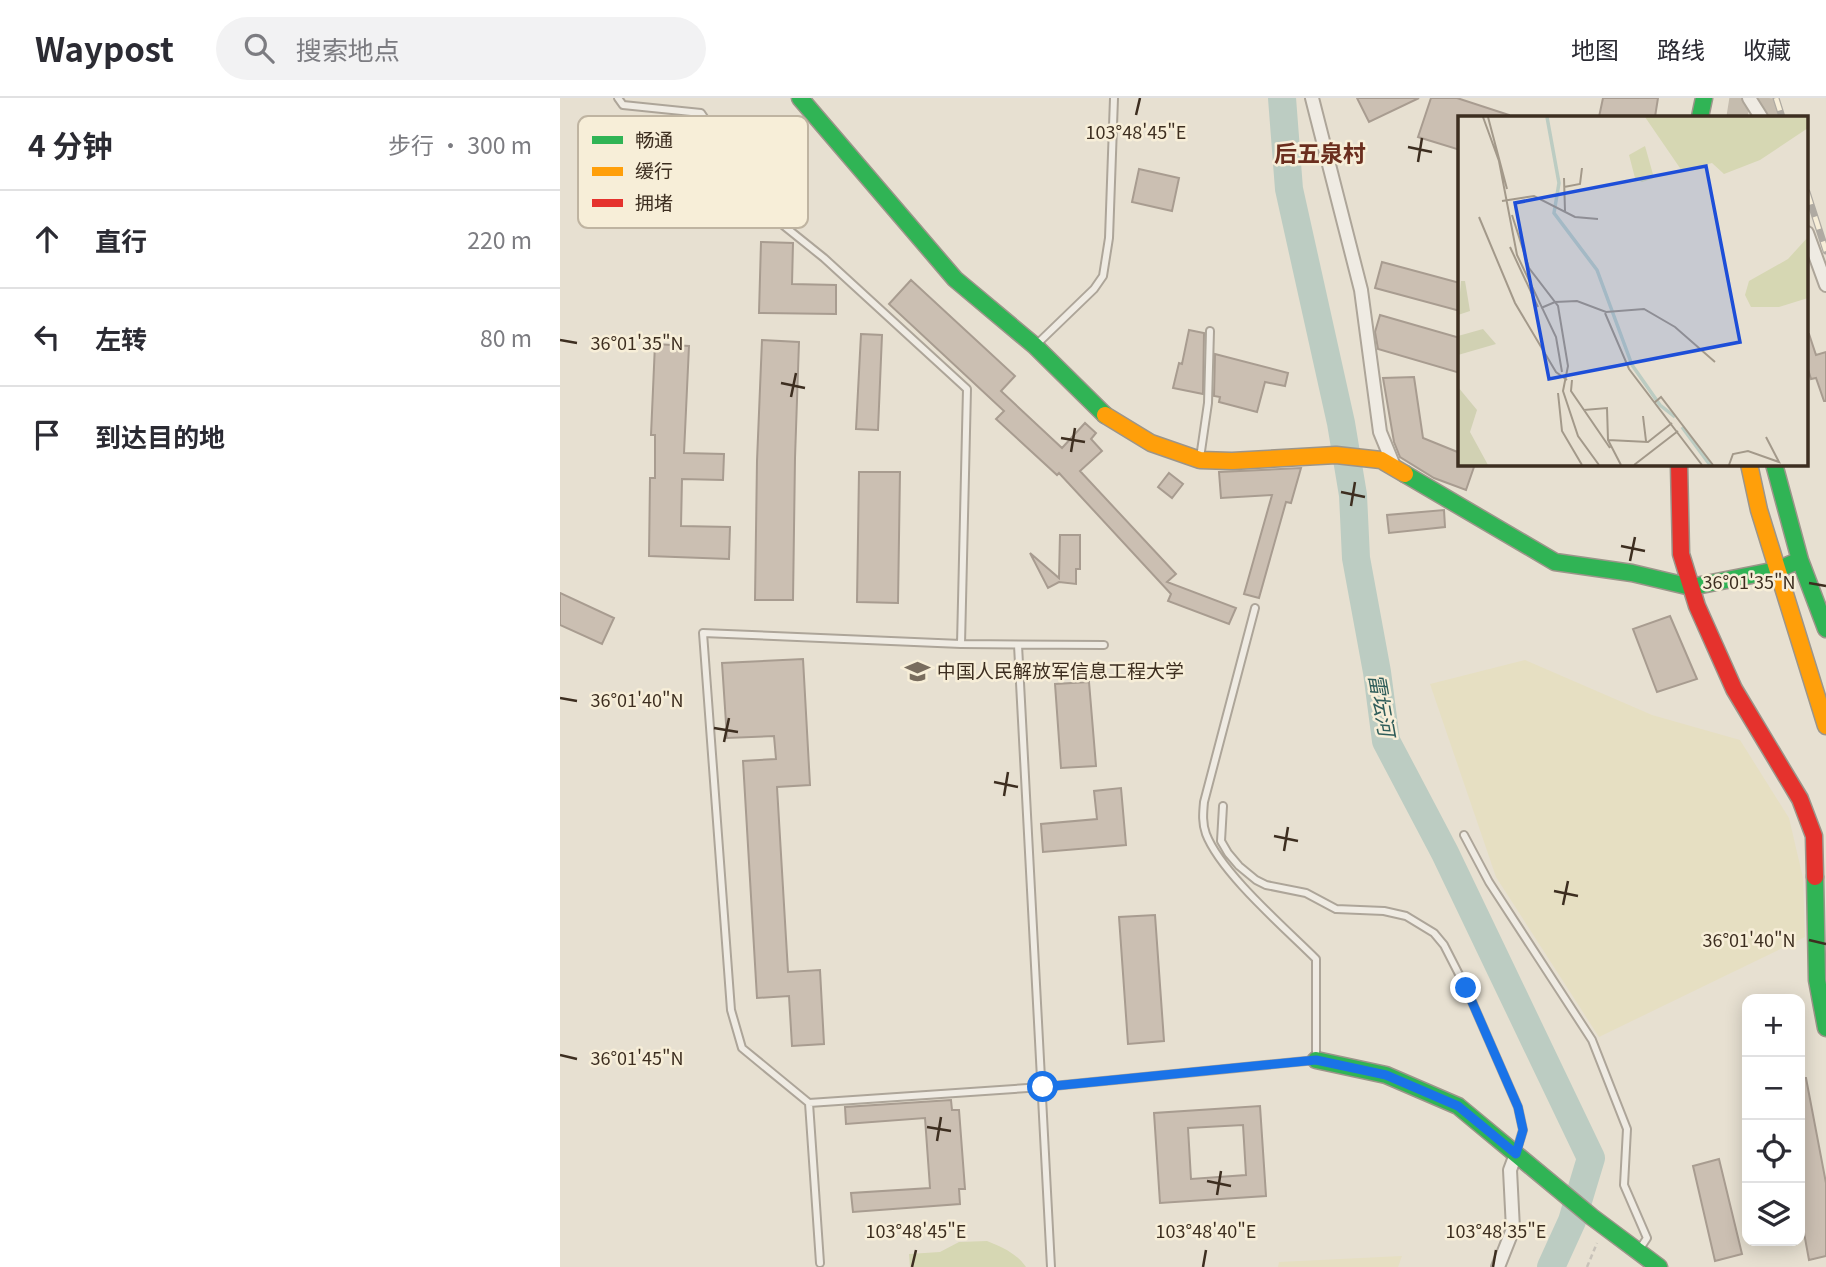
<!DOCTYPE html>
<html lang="zh">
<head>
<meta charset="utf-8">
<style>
	:root { --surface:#fff; --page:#f2f2f3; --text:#2b2b33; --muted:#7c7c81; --line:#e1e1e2 }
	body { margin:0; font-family:Georgia,"Noto Sans SC",serif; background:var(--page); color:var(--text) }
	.controls { position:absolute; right:21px; bottom:21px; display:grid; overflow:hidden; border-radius:14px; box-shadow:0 4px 18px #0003 }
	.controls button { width:63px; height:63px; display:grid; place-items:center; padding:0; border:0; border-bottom:2px solid var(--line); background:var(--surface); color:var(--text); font:35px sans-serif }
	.stop { position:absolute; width:21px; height:21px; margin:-16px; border:5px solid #1a73e8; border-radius:50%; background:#fff }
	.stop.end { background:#1a73e8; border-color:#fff; box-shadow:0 2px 7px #0008 }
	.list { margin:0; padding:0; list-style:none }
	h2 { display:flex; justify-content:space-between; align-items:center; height:91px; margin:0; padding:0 28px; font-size:30px }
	h2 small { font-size:23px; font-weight:400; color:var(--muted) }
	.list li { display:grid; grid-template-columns:46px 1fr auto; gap:21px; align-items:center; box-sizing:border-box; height:98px; padding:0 28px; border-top:2px solid var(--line) }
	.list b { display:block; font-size:26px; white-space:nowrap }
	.list em { font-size:23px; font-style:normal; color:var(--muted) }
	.icon { flex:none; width:38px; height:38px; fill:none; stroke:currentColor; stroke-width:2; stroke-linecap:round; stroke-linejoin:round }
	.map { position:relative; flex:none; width:1266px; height:1169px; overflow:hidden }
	header { display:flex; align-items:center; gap:42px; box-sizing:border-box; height:98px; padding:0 35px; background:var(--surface); border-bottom:2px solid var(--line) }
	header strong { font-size:33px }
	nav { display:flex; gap:38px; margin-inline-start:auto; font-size:24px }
	.search { width:490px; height:63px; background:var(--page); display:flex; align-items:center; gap:18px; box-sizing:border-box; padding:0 24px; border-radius:38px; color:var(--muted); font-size:26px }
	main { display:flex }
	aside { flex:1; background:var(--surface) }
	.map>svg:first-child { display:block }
</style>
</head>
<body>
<header>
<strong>Waypost</strong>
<div class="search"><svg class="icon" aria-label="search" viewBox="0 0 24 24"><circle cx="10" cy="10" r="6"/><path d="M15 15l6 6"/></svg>搜索地点</div>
<nav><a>地图</a><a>路线</a><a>收藏</a></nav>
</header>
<main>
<aside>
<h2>4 分钟<small>步行 · 300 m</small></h2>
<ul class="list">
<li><svg class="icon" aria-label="ahead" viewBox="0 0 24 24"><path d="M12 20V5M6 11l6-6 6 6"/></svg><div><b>直行</b></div><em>220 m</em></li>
<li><svg class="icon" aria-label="left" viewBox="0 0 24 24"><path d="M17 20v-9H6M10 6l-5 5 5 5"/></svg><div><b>左转</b></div><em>80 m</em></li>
<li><svg class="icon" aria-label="arrive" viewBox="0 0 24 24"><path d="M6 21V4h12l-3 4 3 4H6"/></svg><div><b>到达目的地</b></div></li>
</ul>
</aside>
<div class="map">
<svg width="1266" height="1169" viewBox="0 0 1266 1169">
	<rect width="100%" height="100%" fill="#e7e0d1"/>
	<path fill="#e6dfc2" d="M 965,562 L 1092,617 L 1180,642 L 1229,720 L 1243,780 L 1245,839 L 1039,939 L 936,779 L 870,586 Z
		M 842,1158 L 838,1169 L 718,1169 L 719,1164 Z"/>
	<path fill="#d6d7b3" d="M 427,1143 C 442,1149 456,1155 466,1169 L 350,1169 L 349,1156 L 380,1154 L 399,1144 Z"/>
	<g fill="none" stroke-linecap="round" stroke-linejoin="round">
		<path stroke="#bcccc2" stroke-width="28" d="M 722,0 L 729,91 L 781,325 L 793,397 L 796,460 L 817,574 L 826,643 L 885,755 L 1031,1060 L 1012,1123 L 991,1169"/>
	</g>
	<path fill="#cbbfb2" stroke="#a89c90" stroke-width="2" fill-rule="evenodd" d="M 797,0 L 859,0 L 809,24 Z
		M 871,0 L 897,0 L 949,17 L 949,19 L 900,19 L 900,52 L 858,39 Z
		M 1043,0 L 1098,0 L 1095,19 L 1039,19 Z
		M 579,71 L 619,80 L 612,113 L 572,104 Z
		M 201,144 L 233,145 L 232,186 L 276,187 L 276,216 L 199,215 Z
		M 822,164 L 900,185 L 900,213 L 815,190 Z
		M 351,182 L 455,278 L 441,293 L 502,350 L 525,325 L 536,335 L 531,341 L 542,353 L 520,373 L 616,476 L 607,484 L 676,510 L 669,526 L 608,503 L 611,496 L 499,375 L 497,377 L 436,321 L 444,313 L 329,206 Z
		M 820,217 L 900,240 L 900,275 L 818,251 L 815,234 Z
		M 629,232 L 644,235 L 643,296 L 613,290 L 619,265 L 622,266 Z
		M 301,236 L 322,237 L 318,332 L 296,331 Z
		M 1247,236 L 1249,236 L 1256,257 L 1266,254 L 1266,303 L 1264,303 L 1256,280 L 1251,281 L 1247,268 Z
		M 202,242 L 239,244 L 235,360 L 233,502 L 195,502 L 197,363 Z
		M 95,246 L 129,248 L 124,355 L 164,356 L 163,382 L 122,381 L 121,428 L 170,429 L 169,461 L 89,458 L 90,380 L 95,380 L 95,337 L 91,337 Z
		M 655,256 L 728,275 L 725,288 L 705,284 L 697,314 L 659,304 L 660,299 L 654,298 Z
		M 854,279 L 863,340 L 900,355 L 900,366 L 915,366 L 906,392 L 874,380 L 840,359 L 834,344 L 823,280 Z
		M 741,370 L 731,405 L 726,404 L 699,500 L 684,496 L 712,397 L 661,400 L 659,374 Z
		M 299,374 L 340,374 L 338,505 L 297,504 Z
		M 609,375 L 623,386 L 612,400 L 598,389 Z
		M 884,412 L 885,429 L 829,435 L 827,417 Z
		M 500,437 L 520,437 L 520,471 L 516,471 L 516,486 L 499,484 L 488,490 L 470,455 L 499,480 Z
		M 0,495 L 54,520 L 42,546 L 0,527 Z
		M 1110,518 L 1137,581 L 1097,594 L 1073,531 Z
		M 243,561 L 250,687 L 217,689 L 228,874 L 260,872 L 264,946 L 232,948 L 229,898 L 197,900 L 183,663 L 216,661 L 214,638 L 167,640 L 162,565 Z
		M 529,584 L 536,668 L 501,670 L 495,586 Z
		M 561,690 L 566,747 L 483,754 L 481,726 L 537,721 L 534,693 Z
		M 595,817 L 604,943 L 568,946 L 559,819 Z
		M 1240,980 L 1246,980 L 1266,1085 L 1266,1158 L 1249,1162 L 1240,1113 Z
		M 391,1002 L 392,1012 L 399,1012 L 405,1091 L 399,1091 L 400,1106 L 293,1114 L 291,1095 L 370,1090 L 365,1020 L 286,1026 L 285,1009 Z
		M 700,1008 L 706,1098 L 600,1105 L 594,1015 ZM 683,1027 L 686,1077 L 631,1081 L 628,1030 Z
		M 1159,1061 L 1182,1156 L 1155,1163 L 1133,1068 Z"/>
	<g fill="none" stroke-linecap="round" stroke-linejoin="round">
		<path stroke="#c5bcae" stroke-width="21" stroke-dasharray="21 10" stroke-linecap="butt" d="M 1177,19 L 1180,0
			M 1207,19 L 1209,0"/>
		<defs>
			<path id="lane" d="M 58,0 L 63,7 L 141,15 L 208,115 L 264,160 L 407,291 L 401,546
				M 476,247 L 534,191 L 543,178 L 549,140 L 554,0
				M 640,360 L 648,305 L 650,233
				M 458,547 L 491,1169
				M 544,547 L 401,546 L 143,535 L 171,912 L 182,950 L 249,1005 L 483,989 L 756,962 L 756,861 C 725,830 661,775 646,736 C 642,725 643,715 644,704 L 695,510
				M 663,708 L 661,743 L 668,755 L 679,768 L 696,782 L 706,787 L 746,795 L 776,811 L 824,813 L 846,818 L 874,835 L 884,847 L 906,890 L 958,1009 L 963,1032 L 956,1055
				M 904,737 L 929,784 L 1032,942 L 1067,1031 L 1064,1087 L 1087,1140 L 1079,1152
				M 249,1005 L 260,1165"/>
			<path id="street" d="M 752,0 L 801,192 L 820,334 L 834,368
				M 1189,0 L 1201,19
				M 1247,135 L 1266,187
				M 938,1169 L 953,1131 L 950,1072 L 956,1056"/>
			<path id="fast" d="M 240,0 L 395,181 L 475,248 L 545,317
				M 1140,19 L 1144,0
				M 1214,366 L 1240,462 L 1266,531
				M 845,376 L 995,464 L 1072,475 L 1131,489 L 1217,472 L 1240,462
				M 1255,779 L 1257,882 L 1266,930
				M 756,962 L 826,977 L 898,1008 L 1032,1119 L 1099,1169"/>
			<path id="slow" d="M 545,317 L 591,345 L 640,362 L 672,363 L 776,357 L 821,362 L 845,376
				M 1189,366 L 1199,412 L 1266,628"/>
			<path id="jam" d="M 1119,366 L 1121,456 L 1137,508 L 1174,591 L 1240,701 L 1254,738 L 1255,779"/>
		</defs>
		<use href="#lane" stroke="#ada599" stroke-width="10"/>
		<use href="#street" stroke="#ada599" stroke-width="16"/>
		<use href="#fast" stroke="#9c958a" stroke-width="19"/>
		<use href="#slow" stroke="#9c958a" stroke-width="19"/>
		<use href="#jam" stroke="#9c958a" stroke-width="19"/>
		<path stroke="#c8c2b9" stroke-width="2.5" stroke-dasharray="5 3.5" stroke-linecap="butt" d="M 1027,1169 L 1037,1145"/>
		<use href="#lane" stroke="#efebe3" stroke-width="6"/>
		<use href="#street" stroke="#efebe3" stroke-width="12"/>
		<use href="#fast" stroke="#30b455" stroke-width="16"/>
		<use href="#slow" stroke="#ff9f0a" stroke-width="16"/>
		<use href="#jam" stroke="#e5322d" stroke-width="16"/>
		<defs>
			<path id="rail" d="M 1216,0 L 1222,19
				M 1247,94 L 1266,153"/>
		</defs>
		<use href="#rail" stroke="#afaaa2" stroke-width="7"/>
		<use href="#rail" stroke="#f7eed8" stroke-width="4.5" stroke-dasharray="13" stroke-linecap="butt"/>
	</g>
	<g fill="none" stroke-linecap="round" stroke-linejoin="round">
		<path stroke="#1a73e8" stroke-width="9" d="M 483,989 L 756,962 L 826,977 L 898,1008 L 956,1056 L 963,1032 L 958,1009 L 906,890"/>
	</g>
	<path fill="none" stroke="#3d2e20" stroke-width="2.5" d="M 576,17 L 580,0M 848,49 L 872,54M 858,64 L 862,40M 0,242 L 17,245M 221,285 L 245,290M 231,299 L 236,275M 501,340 L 525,344M 511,354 L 515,330M 781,394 L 805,399M 791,408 L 795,384M 1061,448 L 1085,453M 1070,463 L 1075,439M 1249,485 L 1266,488M 0,600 L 17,603M 154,630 L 178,634M 164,644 L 169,620M 434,684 L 458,689M 444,698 L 448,674M 714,738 L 738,743M 724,753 L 728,729M 994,793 L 1018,798M 1003,807 L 1008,783M 1249,842 L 1266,846M 0,957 L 17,961M 367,1029 L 391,1033M 377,1043 L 381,1019M 647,1083 L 671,1088M 657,1097 L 661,1073M 352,1169 L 356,1152M 643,1169 L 646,1152M 933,1169 L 936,1152"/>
	<defs>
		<symbol id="university-bare" viewBox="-9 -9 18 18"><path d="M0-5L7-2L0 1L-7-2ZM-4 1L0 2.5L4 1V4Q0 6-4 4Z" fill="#786c5e" stroke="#f7eed8" stroke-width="2.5" paint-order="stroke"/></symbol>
	</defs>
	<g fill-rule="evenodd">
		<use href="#university-bare" x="340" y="556" width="35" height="35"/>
	</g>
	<g text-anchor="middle" stroke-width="5" stroke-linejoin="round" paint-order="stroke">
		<g font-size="19" fill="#3d2e20" stroke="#f7eed8" text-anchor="start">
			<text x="377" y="580">中国人民解放军信息工程大学</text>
		</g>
		<g font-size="21" font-style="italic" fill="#2f5d5a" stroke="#f7eed8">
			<text transform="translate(821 607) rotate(80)" y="7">雷坛河</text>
		</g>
		<g font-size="23" font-weight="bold" fill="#6b2e1e" stroke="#f7eed8">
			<text x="760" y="64">后五泉村</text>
		</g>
	</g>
	<g transform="translate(898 18)">
		<rect width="350" height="350" fill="#e7e0d1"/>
		<path d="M 187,1 L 350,1 L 350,12 L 302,44 L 266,58 L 254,47 L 224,55 ZM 187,30 L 196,62 L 184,66 L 177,62 L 171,39 ZM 350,121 L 350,182 L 321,191 L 293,191 L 287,179 L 291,165 L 330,143 Z" fill="#d6d7b3"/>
		<path d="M 3,165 L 7,165 L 12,195 L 0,199 ZM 25,213 L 38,228 L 0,239 L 0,220 ZM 0,271 L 19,294 L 12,316 L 30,349 L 0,349 Z" fill="#d1d1b3"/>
		<path fill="none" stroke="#bcccc2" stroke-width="3.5" d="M 89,1 L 101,67 L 96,97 L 139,154 L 174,249 L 202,289 L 217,301M 224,311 L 252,349"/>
		<path fill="none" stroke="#a3998a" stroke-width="2" d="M 25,1 L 41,45 L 59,139 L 98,221 L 104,256M 30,1 L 49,73M 106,62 L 107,95M 106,71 L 122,68 L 124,52M 44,85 L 76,80 L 117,101 L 140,103M 54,99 L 71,152 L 100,190 L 110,250 L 105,275 L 120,320 L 141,349M 21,101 L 57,187 L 98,256 L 109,264M 52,131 L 80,191M 83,192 L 97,186 L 119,185 L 148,196 L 186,193 L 217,211 L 257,246M 147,197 L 171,253 L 244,349M 114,264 L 113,275 L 126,294 L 149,292 L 150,324 L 163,349M 100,277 L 104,315 L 124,349M 196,287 L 203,281 L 255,349M 126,294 L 152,332M 185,300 L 188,325M 150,324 L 190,326 L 214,307M 176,349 L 220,315M 271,349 L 275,338 L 290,335 L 321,346 L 308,321"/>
		<path fill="#1d4ed8" fill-opacity="0.15" stroke="#1d4ed8" stroke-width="3.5" d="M 248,50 L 282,226 L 91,263 L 57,87 Z"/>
		<rect width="350" height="350" fill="none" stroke="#3d2e20" stroke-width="3.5"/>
	</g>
	<rect x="18" y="18" width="230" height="112" rx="10" fill="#f7eed8" stroke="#bfb4a1" stroke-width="2"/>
	<rect x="32" y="38" width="31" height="8" fill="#30b455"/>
	<rect x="32" y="69" width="31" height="9" fill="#ff9f0a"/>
	<rect x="32" y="101" width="31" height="8" fill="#e5322d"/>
	<g font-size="19" fill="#3d2e20">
		<text x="75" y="49">畅通</text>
		<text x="75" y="80">缓行</text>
		<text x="75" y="112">拥堵</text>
	</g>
	<g font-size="18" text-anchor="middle" fill="#3d2e20" stroke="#f7eed8" stroke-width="5" stroke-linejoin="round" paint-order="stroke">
		<text x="576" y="41">103°48'45"E</text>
		<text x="77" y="252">36°01'35"N</text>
		<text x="1189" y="491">36°01'35"N</text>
		<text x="77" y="609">36°01'40"N</text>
		<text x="1189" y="849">36°01'40"N</text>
		<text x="77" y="967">36°01'45"N</text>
		<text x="356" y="1140">103°48'45"E</text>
		<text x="646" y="1140">103°48'40"E</text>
		<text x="936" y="1140">103°48'35"E</text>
	</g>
</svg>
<div class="controls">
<button>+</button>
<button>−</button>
<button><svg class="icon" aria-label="locate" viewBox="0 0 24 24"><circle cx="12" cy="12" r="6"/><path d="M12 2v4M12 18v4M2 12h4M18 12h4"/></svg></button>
<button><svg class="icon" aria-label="layers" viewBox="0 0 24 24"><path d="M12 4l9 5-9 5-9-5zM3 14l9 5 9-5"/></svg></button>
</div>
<div class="stop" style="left:483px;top:989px"></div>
<div class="stop end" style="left:906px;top:890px"></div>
</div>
</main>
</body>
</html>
